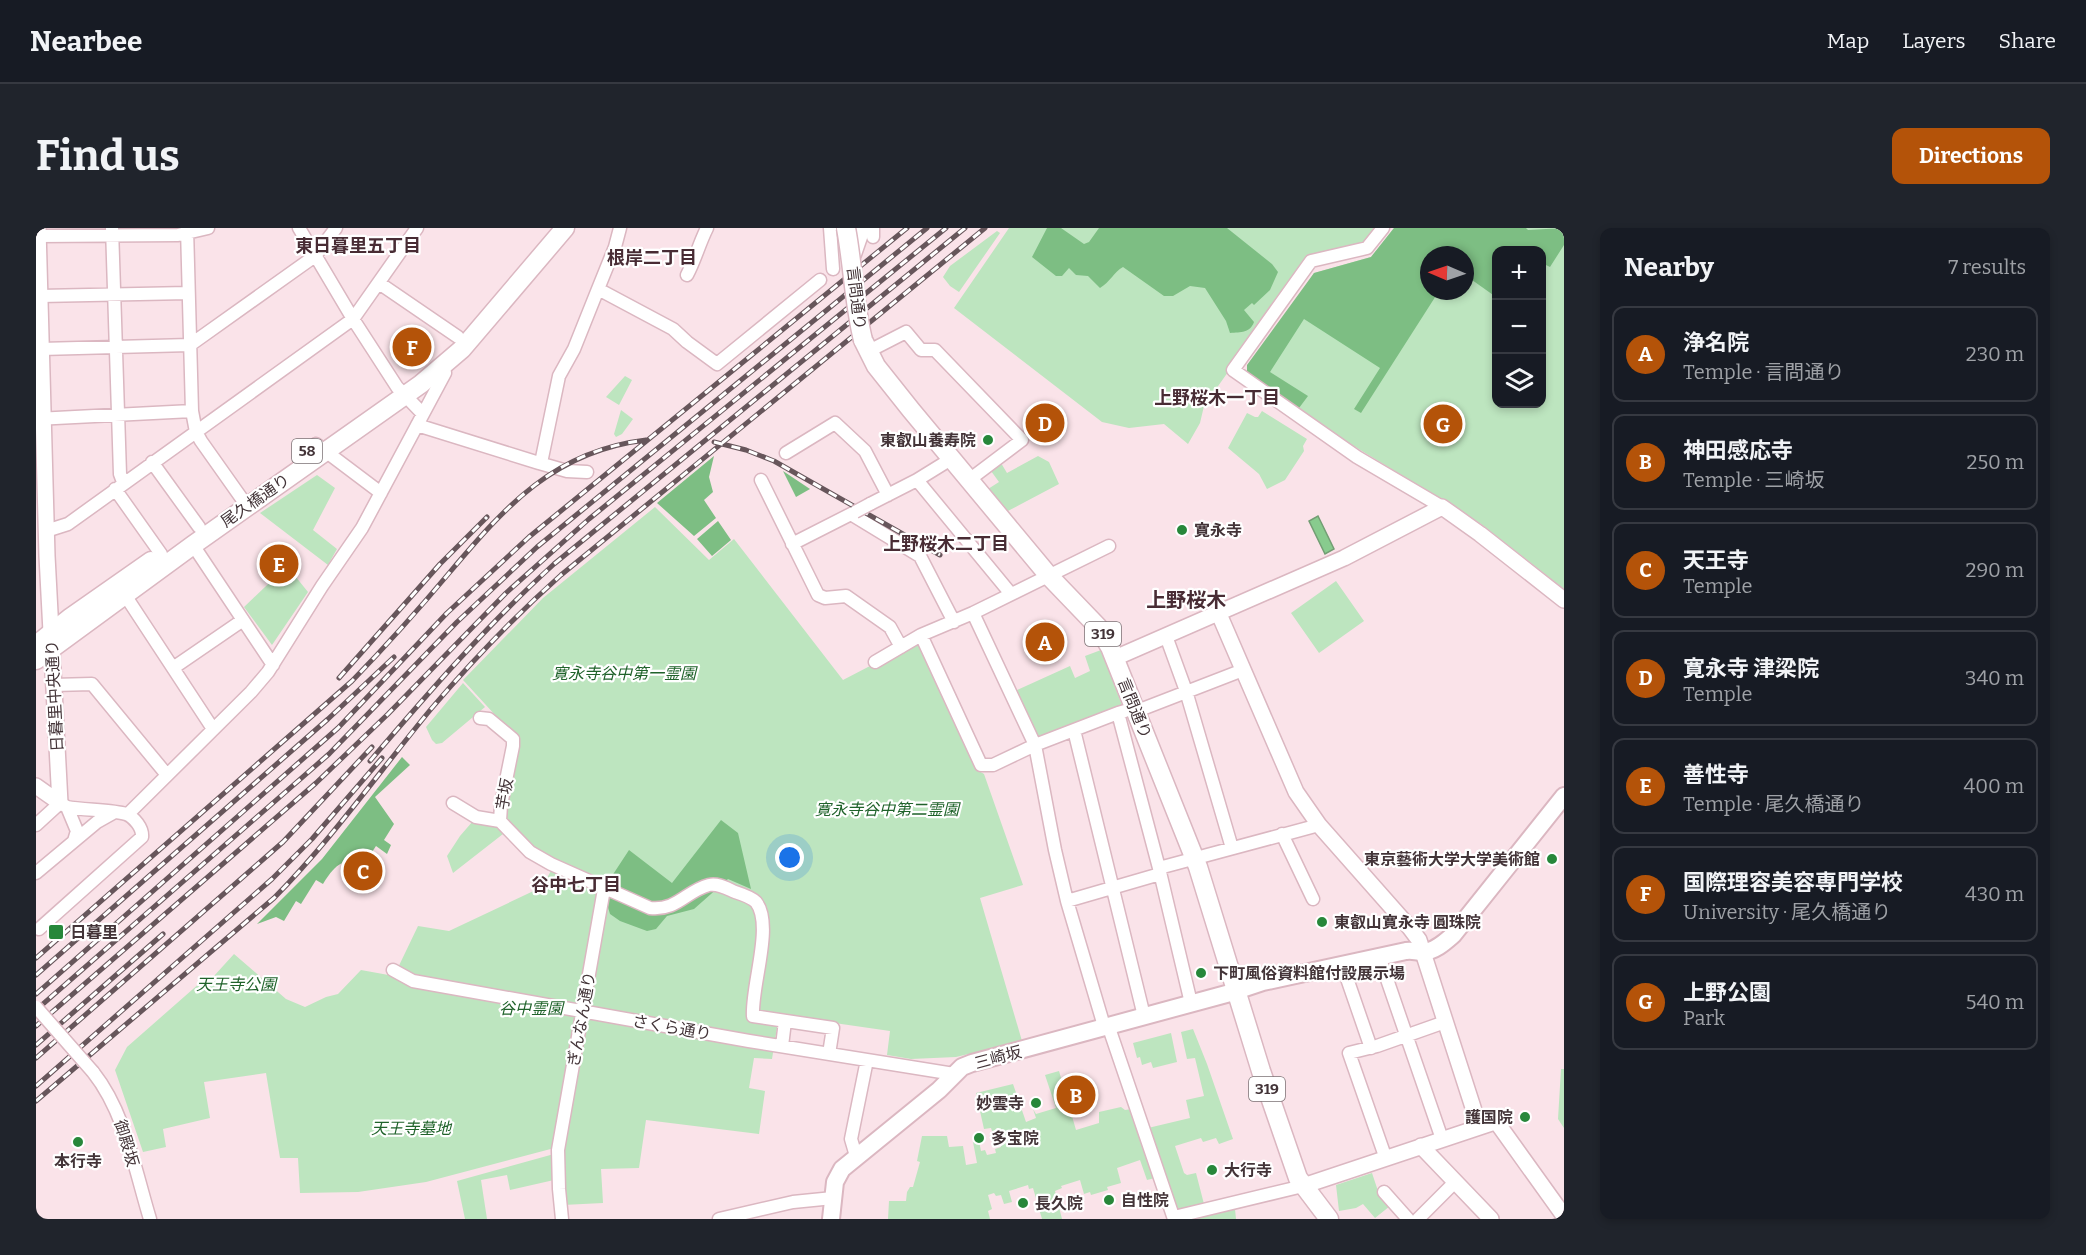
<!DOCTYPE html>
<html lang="en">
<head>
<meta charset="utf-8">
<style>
	:root { --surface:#171b24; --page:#20242c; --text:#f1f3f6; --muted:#9ea1a6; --line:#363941; --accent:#b45309 }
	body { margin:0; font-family:Bitter,"Noto Sans JP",serif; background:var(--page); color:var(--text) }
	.controls { position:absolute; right:18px; top:18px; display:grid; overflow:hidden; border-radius:12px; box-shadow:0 3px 9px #0003 }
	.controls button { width:54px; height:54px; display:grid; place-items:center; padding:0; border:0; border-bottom:2px solid var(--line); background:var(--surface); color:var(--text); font:30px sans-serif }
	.compass { position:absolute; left:1384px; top:18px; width:54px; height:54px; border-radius:50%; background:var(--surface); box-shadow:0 3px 9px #0003; rotate:272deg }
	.you { position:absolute; left:754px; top:630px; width:21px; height:21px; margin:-15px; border:4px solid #fff; border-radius:50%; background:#1a73e8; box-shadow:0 0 0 9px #1a73e833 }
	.badge { display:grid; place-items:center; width:39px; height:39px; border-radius:50%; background:var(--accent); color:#fff; font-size:20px; font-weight:700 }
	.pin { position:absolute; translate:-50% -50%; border:3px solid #fff; box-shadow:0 2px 6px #0006 }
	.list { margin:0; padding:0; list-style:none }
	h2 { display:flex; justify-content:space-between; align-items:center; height:78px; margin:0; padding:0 24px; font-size:26px }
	h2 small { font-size:20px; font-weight:400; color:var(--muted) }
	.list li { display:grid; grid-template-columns:39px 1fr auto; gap:18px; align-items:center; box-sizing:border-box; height:96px; margin:0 12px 12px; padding:0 12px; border:2px solid var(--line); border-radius:12px }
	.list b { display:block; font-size:22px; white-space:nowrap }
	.list p { margin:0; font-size:20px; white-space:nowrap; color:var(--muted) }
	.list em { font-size:20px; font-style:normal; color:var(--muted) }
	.icon { flex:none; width:33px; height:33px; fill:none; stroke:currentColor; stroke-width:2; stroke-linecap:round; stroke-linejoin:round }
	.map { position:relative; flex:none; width:1528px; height:991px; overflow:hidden; border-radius:12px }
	header { display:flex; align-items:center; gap:36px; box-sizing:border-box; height:84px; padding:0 30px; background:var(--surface); border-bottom:2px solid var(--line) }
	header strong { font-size:28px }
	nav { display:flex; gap:33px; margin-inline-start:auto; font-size:21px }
	.intro { display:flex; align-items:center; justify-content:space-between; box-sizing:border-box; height:144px; padding:0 36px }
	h1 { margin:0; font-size:42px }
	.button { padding:15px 27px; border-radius:12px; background:var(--accent); color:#fff; font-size:21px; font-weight:700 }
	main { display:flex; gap:36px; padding:0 36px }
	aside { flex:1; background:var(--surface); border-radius:12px; box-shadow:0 3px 9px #0003 }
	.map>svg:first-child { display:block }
</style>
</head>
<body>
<header>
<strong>Nearbee</strong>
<nav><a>Map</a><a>Layers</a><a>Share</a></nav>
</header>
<div class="intro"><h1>Find us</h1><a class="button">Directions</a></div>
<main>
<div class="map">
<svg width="1528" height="991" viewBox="0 0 1528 991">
	<rect width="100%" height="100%" fill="#fae3e9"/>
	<path fill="#bde5bf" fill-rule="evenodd" d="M 973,0 L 1342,0 L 1328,17 L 1274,28 L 1168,178 L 1164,195 L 1152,216 L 1128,196 L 1093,200 L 1066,194 L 918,80 Z
		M 1358,0 L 1528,0 L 1528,361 L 1445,296 L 1308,212 L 1213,145 L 1278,45 L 1335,29 ZM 1460,22 L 1506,22 L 1506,176 L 1460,176 ZM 1393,27 L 1429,27 L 1429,63 L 1393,63 Z
		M 961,3 L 964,5 L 923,64 L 914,58 L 907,49 L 914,38 Z
		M 589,148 L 596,152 L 583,177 L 570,169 Z
		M 585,182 L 597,191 L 586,206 L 580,209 L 578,206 Z
		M 1226,183 L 1271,211 L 1267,218 L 1268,223 L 1249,252 L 1231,261 L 1223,246 L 1192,220 L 1211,185 L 1219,189 L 1222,189 Z
		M 1002,228 L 1013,234 L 1023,256 L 970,284 L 952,261 L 963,254 L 955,243 L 965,235 L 971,245 Z
		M 281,247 L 299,260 L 277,302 L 301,321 L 292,337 L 224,285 Z
		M 619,279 L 673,332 L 698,311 L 807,452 L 882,413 L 943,543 L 948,546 L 987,657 L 944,670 L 986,813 L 920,829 L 875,831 L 851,827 L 854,803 L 743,787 L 736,831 L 718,830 L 713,860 L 729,863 L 723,906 L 610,892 L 603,940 L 565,941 L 567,975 L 527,977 L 526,918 L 390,954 L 322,964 L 264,965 L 262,930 L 244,930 L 230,845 L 168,854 L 174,890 L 127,901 L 130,919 L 107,924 L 79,842 L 91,819 L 165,754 L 167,760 L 198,726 L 250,771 L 269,779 L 290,769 L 302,766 L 325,742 L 358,748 L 382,698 L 413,703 L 506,659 L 516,641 L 470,592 L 470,574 L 482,512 L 427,452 L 507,370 Z
		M 251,338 L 272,364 L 236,417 L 208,379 Z
		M 1300,353 L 1328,393 L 1283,425 L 1255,385 Z
		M 1065,422 L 1086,477 L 1002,509 L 979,463 L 1034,438 L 1039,450 L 1054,443 L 1049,428 Z
		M 427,455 L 449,479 L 406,515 L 400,516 L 396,512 L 390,499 Z
		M 437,593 L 458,596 L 467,606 L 417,645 L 411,628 L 424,608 Z
		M 332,630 L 319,653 L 306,645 L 309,633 Z
		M 1157,801 L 1171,836 L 1197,911 L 1183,916 L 1180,910 L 1167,914 L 1165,910 L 1139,918 L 1148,945 L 1151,947 L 1160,945 L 1168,976 L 1140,984 L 1112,900 L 1154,890 L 1150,872 L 1168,868 L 1159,830 L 1151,831 L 1145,804 Z
		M 1135,805 L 1141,834 L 1117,840 L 1115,834 L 1106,837 L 1104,829 L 1101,830 L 1097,815 Z
		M 1525,841 L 1528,841 L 1528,900 L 1522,891 Z
		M 1023,843 L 1040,902 L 1063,895 L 1063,884 L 1085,879 L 1089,882 L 1096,881 L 1119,950 L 1111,952 L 1104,932 L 1081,940 L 1085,955 L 1071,959 L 1072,962 L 1055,967 L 1054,964 L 1048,966 L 1044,952 L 1025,958 L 1026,960 L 1019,963 L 1026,991 L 1006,991 L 997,960 L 993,961 L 992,957 L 973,963 L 976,974 L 968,976 L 965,967 L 960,968 L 958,965 L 952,967 L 956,981 L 952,983 L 954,991 L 852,991 L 853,973 L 870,973 L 871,964 L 874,959 L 877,959 L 884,934 L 881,933 L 886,908 L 911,908 L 913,919 L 927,918 L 930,937 L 941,935 L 937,914 L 943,913 L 945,923 L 949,922 L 951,927 L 960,925 L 959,921 L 965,919 L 962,903 L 956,903 L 955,900 L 948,901 L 940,865 L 977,856 L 990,894 L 1000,890 L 997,881 L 1000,886 L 1020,880 L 1009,847 Z
		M 518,926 L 518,952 L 474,962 L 471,947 L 445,952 L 451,991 L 429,991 L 421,953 Z
		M 1336,945 L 1343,966 L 1354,978 L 1339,990 L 1327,976 L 1320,980 L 1303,983 L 1300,957 Z
		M 1199,981 L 1200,991 L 1153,991 Z"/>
	<path fill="#7dbe83" d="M 1011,0 L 1025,0 L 1048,16 L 1053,14 L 1063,0 L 1191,0 L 1236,36 L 1242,44 L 1234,62 L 1218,77 L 1216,75 L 1208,82 L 1218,94 C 1214,105 1205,104 1194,105 L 1190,93 L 1169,60 L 1154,58 L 1137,68 L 1128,68 L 1087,39 C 1078,44 1074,54 1064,60 L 1052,48 L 1040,47 L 1033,40 L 1026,48 L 1020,48 L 996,29 Z
		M 1358,0 L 1490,0 L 1492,2 L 1528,0 L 1528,17 L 1514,39 L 1510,37 L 1506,45 L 1506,22 L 1460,22 L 1460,69 L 1429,47 L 1429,27 L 1393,27 L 1393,63 L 1403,63 L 1325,185 L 1318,181 L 1344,140 L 1268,91 L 1234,144 L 1272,168 L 1263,180 L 1211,146 L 1211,137 L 1278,45 L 1335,29 Z
		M 678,228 L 673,249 L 677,264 L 668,272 L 680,290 L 658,308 L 621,275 Z
		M 747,243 L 774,261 L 760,269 Z
		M 682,293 L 695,312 L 676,328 L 661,311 Z
		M 366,529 L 374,537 L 339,569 L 358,596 L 348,612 L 355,617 L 351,626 L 340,618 L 332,630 C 306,634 302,632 287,656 L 280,652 L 265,676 L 260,673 L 248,693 L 240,689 L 221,696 L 286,631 Z
		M 685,592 L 702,605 L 715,661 L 692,651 L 658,681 L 631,688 L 620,701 L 611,703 L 584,693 L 574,686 L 571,676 L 574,651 L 593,622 L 636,655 Z"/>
	<path fill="#88cb8e" stroke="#739e74" stroke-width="1.5" d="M 1282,288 L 1298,321 L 1289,326 L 1273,293 Z"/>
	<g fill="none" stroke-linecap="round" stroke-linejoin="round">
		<defs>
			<path id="minor" d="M 76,0 L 84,246 L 87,254
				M 151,0 L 156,183 L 160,204 L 165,213 L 211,278
				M 263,0 L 317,91 L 361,159 L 387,186
				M 794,0 L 797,41
				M 1347,0 L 1331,20 L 1275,33 L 1197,142 L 1321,229 L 1406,279
				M 2,8 L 142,7 L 172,0
				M 837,9 L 837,0
				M 651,47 C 659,32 663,16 671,0
				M 343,55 L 422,109
				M 562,61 L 637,101 L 651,114 L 681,136 L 784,52
				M 0,70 L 4,68 L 152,65
				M 5,121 L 154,117 L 279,28 L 300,0
				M 831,124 L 870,104 L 885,122 L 899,122 L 986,212 L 933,252
				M 0,191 L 156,183
				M 381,197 L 503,235 L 506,230 L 523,148 L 538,121 L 562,61 L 579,19 L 584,0
				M 280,216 L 345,265
				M 750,225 L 799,195 L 829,223 L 852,267
				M 915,231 L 881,252 L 975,366
				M 116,234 L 163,299
				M 503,235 L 531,243 L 551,244
				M 725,252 L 782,367 L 789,370 L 810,368 L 854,399 L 865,419
				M 79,261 L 125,326
				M 834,276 L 881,252
				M 815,286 L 884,328 L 918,394
				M 10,303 L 32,296 L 317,91 L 381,0
				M 756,316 L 819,284
				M 157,317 L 237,437
				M 89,367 L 177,501
				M 937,385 L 999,517 L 1019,622 L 1031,673 L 1068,798
				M 885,407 L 945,537 L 957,537 L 999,517 L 1082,485
				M 1130,408 L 1150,463 L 1196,620
				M 839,434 L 885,407 L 937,385 L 1073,318
				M 137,440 L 207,392
				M 17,457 L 56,456 L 131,547
				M 1089,483 L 1082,485 L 1123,640
				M 1101,483 L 1207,442
				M 444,490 L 453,491 L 477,511 L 477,518 L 465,577 L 464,593 L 494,624 L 515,636 L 614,680 C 641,683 650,663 673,657 C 682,655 690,660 699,664 C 705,666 715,669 720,674 C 738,697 715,758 717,788 L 797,800 L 793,826
				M 1038,502 L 1108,788
				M 417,575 L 440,589 L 464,593
				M 31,579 L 41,603 L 38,613
				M 92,586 L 215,464 L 232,444 L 286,358 L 326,300 L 409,145 L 407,138
				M 0,597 L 24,575 L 31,579 C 46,582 77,582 90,586 C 98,589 107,600 106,609 L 3,701
				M 1246,606 L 1277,671
				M 0,645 L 61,594 L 77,585
				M 1031,673 L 1124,646
				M 1343,728 L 1406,911
				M 1306,736 L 1335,820
				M 357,742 L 377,753 L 713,813 L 918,846
				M 1155,775 L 1123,640 L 1283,597
				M 1072,797 L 1138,991
				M 746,818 L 749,793
				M 57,844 C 89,884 99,942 114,991
				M 820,928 L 815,911 L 831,832
				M 1350,931 L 1313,825 L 1341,818 L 1409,794
				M 1348,964 L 1372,991
				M 1138,989 L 1267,958
				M 526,991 L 523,961 L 522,922 L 568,661
				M 683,991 L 757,974 L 797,970
				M 1382,991 L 1419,954"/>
			<path id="tertiary" d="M 2,0 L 11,328 L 24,575
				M 1183,386 L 1260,564 L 1283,597 L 1374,700 L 1383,712 L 1443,898
				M 1079,430 L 1308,330 L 1406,279 L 1444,306 L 1528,372
				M 0,558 L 24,575
				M 1385,918 L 1455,991
				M 1267,958 L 1459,894 L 1462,896 L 1528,988"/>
			<path id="secondary" d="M 795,991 L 799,954 L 806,941 L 903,862 L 926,839 L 936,835 L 1194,765 L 1227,754 L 1370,723 C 1377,722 1380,724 1386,724 C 1398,724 1409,714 1417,707 L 1528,568"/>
			<path id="primary" d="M 816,26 L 825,0
				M 827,112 L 840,138 L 875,182 L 1013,348 L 1062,399 L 1074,419 L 1162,639 L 1225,843 L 1262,950 L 1293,991
				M 0,417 L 35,389 L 115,333
				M 0,432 L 157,317 L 385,156 L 426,121 L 529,0"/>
		</defs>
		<use href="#minor" stroke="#dbb7c1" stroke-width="15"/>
		<use href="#tertiary" stroke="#dbb7c1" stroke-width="18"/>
		<use href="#secondary" stroke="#dbb7c1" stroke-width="20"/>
		<use href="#primary" stroke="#dbb7c1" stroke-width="21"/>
		<use href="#minor" stroke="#fff" stroke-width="12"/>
		<use href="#tertiary" stroke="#fff" stroke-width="15"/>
		<use href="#secondary" stroke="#fff" stroke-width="16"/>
		<use href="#primary" stroke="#fff" stroke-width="18"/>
		<defs>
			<path id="rail" d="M 678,214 L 710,222 L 738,233 L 904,327
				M 303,450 L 404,336 L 451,289
				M 334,533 C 393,464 451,397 518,336 L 929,0
				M 0,730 L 316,453 C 350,418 383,381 414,344 C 470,278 518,223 610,212
				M 0,747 L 292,491 L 358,429
				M 0,766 L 302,500 L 411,385 L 493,309 L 871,0
				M 0,782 L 293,526 L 421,394 L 501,319 L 891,0
				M 0,798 L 280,555 L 352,486 L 470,365 L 553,291 L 910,0
				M 0,817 L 127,706
				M 0,830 L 247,614 L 336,519
				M 0,858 L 236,651 L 276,611 L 346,530
				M 0,873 L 238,670 C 296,611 343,544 395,481 C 436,433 478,389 525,347 L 949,0"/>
		</defs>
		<use href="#rail" stroke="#67565b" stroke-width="5"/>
		<use href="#rail" stroke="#fff" stroke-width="3" stroke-dasharray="9" stroke-linecap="butt"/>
		<defs>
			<path id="minor-bridge" d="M 819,284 L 834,276
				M 0,779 L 57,844"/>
			<path id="primary-bridge" d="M 810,0 C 817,37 818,76 827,112"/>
		</defs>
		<use href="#minor-bridge" stroke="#dbb7c1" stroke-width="15" stroke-linecap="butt"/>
		<use href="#primary-bridge" stroke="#dbb7c1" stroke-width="21" stroke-linecap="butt"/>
		<use href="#minor-bridge" stroke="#fff" stroke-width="12"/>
		<use href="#primary-bridge" stroke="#fff" stroke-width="18"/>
	</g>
	<g fill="#27873a" stroke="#fff" stroke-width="2">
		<circle cx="952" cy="212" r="6"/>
		<circle cx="1146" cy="302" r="6"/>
		<circle cx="1516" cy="631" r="6"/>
		<circle cx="1286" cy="694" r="6"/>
		<rect x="12" y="696" width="16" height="16" rx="3"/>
		<circle cx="1165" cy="745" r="6"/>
		<circle cx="1000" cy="875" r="6"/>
		<circle cx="1489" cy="889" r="6"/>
		<circle cx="943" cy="910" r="6"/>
		<circle cx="42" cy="914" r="6"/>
		<circle cx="1176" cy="942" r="6"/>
		<circle cx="1073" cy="972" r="6"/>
		<circle cx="987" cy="975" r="6"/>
	</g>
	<g text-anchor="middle" stroke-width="4.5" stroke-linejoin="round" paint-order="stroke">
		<g fill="#fff" stroke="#7b7174" stroke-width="1.5">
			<rect x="256" y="211" width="30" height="24" rx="4.5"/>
			<rect x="1049" y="394" width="36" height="24" rx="4.5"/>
			<rect x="1213" y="849" width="36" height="24" rx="4.5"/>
		</g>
		<g font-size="15" font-weight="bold" fill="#433438">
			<text x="271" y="228">58</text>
			<text x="1067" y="411">319</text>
			<text x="1231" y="866">319</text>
		</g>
		<g font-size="16" fill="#433438" stroke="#fff">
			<text transform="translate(821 70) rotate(83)" y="6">言問通り</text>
			<text transform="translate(219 272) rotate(-35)" y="6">尾久橋通り</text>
			<text transform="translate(18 468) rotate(-93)" y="6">日暮里中央通り</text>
			<text transform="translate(1099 480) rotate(68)" y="6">言問通り</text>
			<text transform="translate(468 566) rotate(-80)" y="6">芋坂</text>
			<text transform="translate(545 791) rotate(-80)" y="6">ぎんなん通り</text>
			<text transform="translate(636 799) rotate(10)" y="6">さくら通り</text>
			<text transform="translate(962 829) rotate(-15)" y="6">三崎坂</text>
			<text transform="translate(91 915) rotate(73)" y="6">御殿坂</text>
		</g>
		<g font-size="16" font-weight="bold" fill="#433438" stroke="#fff" text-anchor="start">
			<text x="940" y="218" text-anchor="end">東叡山養寿院</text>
			<text x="1158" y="308">寛永寺</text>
			<text x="1504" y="637" text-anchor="end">東京藝術大学大学美術館</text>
			<text x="1298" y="700">東叡山寛永寺 圓珠院</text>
			<text x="34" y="710">日暮里</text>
			<text x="1177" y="751">下町風俗資料館付設展示場</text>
			<text x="988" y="881" text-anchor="end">妙雲寺</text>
			<text x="1477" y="895" text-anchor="end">護国院</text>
			<text x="955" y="916">多宝院</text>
			<text x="42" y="939" text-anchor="middle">本行寺</text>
			<text x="1188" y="948">大行寺</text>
			<text x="1085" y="978">自性院</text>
			<text x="999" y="981">長久院</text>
		</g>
		<g font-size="16" font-style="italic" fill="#20632b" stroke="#fff">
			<text x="588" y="451">寛永寺谷中第一霊園</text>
			<text x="851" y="587">寛永寺谷中第二霊園</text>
			<text x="200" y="762">天王寺公園</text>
			<text x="495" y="786">谷中霊園</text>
			<text x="375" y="906">天王寺墓地</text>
		</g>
		<g font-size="18" font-weight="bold" fill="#482c34" stroke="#fff">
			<text x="322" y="24">東日暮里五丁目</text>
			<text x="616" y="36">根岸二丁目</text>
			<text x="1181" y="176">上野桜木一丁目</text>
			<text x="910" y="322">上野桜木二丁目</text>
			<text x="540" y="663">谷中七丁目</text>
		</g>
		<g font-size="20" font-weight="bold" fill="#482c34" stroke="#fff">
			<text x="1150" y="379">上野桜木</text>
		</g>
	</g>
</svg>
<div class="controls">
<button>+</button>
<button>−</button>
<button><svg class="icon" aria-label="layers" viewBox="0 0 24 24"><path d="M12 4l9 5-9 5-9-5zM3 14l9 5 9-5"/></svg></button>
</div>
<svg class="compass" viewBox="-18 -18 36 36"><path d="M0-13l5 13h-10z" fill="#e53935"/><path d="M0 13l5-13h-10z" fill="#9ea1a6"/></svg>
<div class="you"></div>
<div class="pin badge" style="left:1009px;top:414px">A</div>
<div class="pin badge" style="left:1040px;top:867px">B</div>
<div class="pin badge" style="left:327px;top:643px">C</div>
<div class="pin badge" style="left:1009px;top:195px">D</div>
<div class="pin badge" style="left:243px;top:336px">E</div>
<div class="pin badge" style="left:376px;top:119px">F</div>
<div class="pin badge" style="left:1407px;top:196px">G</div>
</div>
<aside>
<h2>Nearby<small>7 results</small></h2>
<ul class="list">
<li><span class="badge">A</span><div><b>浄名院</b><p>Temple · 言問通り</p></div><em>230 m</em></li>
<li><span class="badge">B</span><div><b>神田感応寺</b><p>Temple · 三崎坂</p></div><em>250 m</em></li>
<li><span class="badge">C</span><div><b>天王寺</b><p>Temple</p></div><em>290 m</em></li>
<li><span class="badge">D</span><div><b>寛永寺 津梁院</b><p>Temple</p></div><em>340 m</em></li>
<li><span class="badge">E</span><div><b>善性寺</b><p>Temple · 尾久橋通り</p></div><em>400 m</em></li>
<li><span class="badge">F</span><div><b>国際理容美容専門学校</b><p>University · 尾久橋通り</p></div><em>430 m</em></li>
<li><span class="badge">G</span><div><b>上野公園</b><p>Park</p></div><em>540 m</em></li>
</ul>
</aside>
</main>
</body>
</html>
